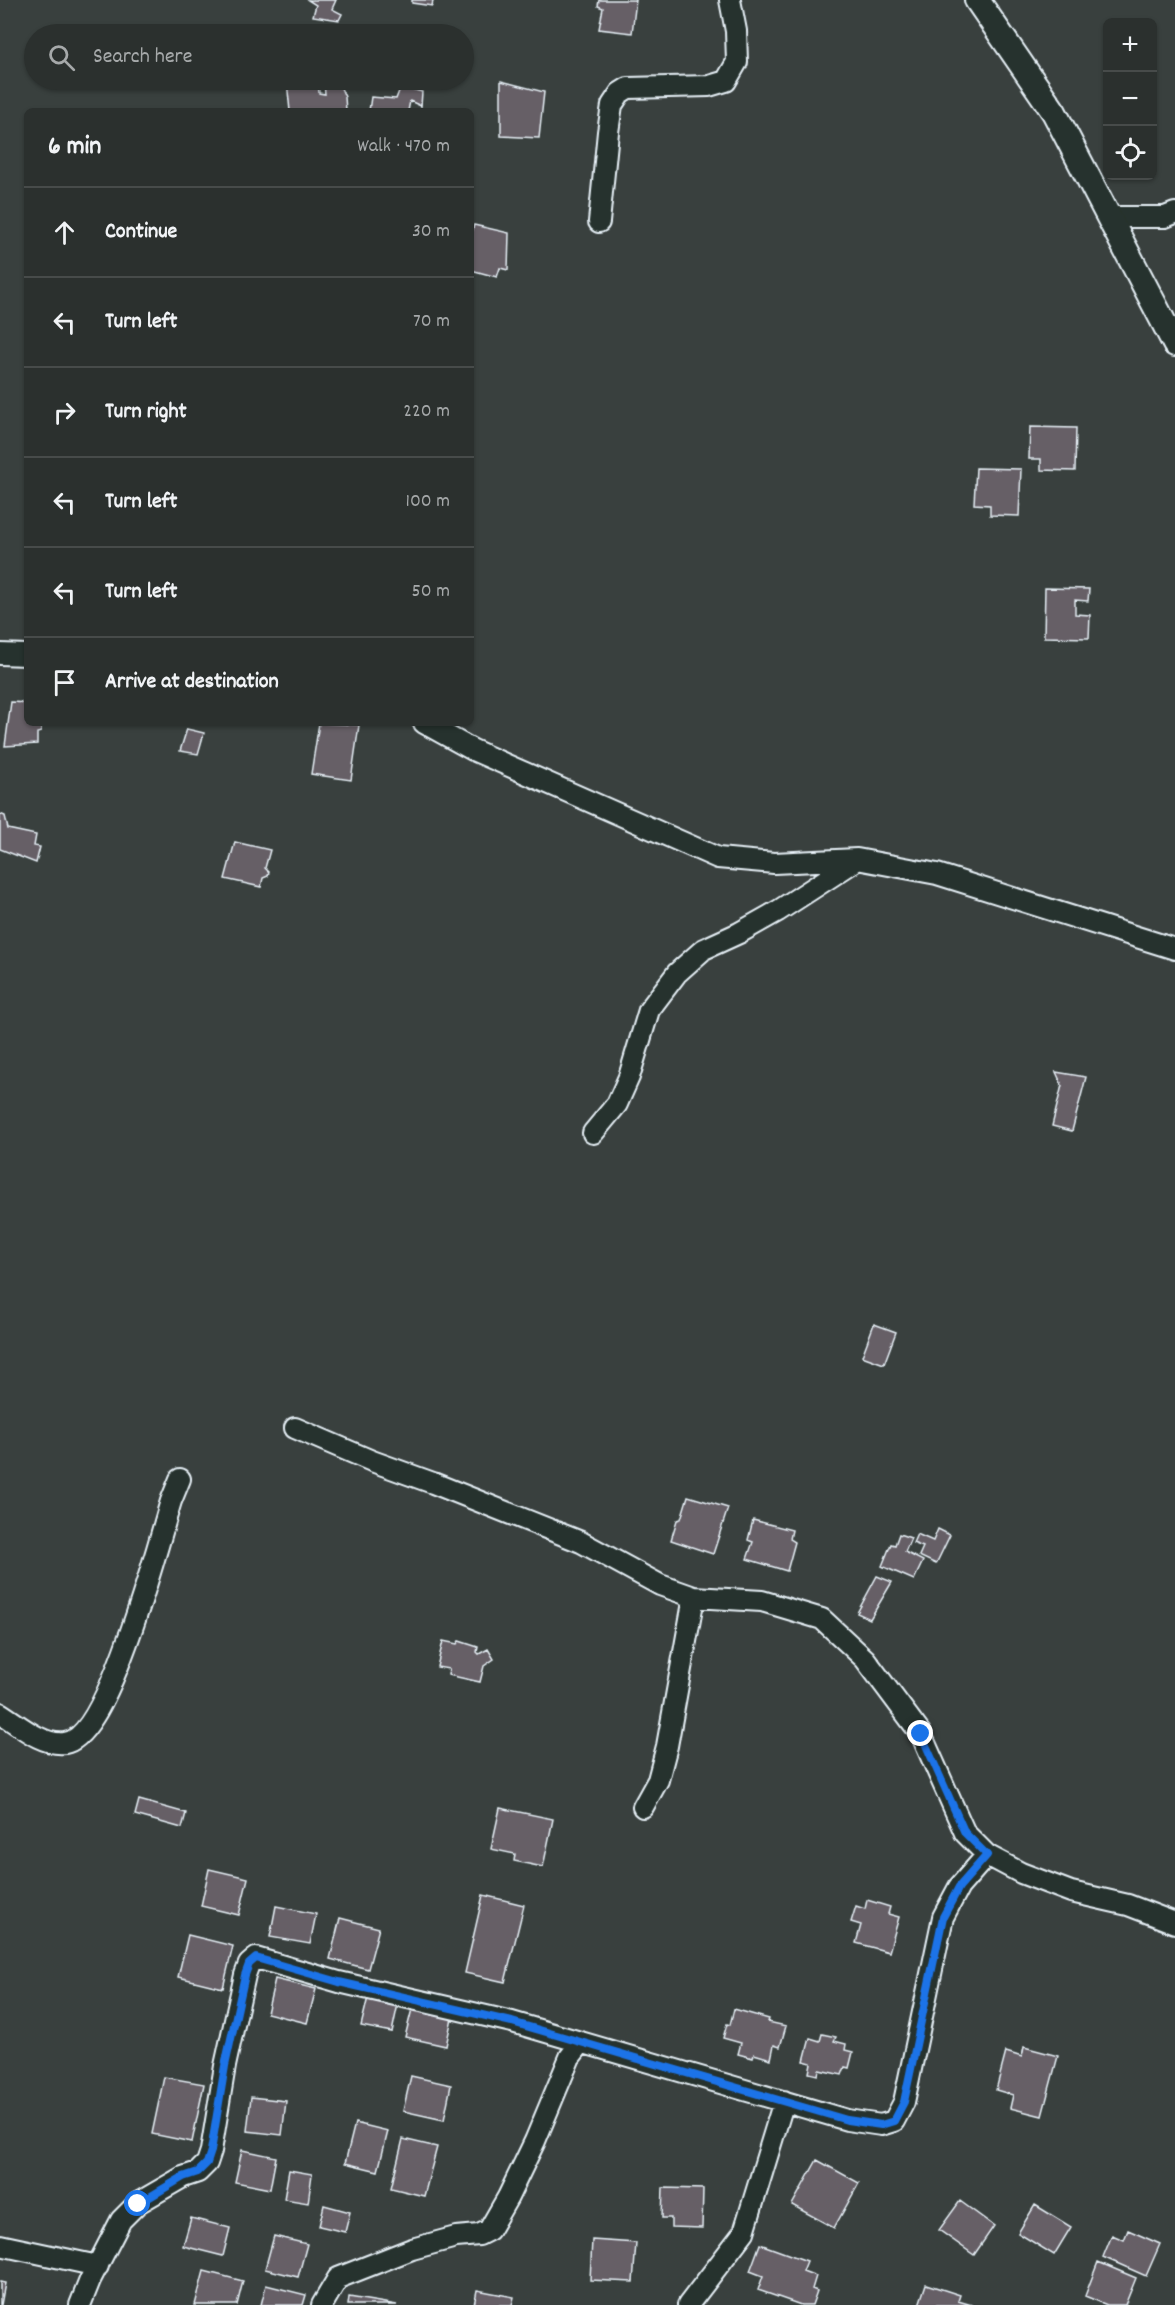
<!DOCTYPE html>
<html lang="en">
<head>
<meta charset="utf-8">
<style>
	:root { --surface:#2b302e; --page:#373c3a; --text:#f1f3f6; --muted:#a6a9aa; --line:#474b4a }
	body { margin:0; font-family:Dekko,sans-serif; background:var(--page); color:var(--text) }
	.controls { position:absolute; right:18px; top:18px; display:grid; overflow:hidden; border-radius:9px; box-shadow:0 2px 4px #0004 }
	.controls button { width:54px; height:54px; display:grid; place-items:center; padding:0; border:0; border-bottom:2px solid var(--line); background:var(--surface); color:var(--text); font:30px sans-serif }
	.stop { position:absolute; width:18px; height:18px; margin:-14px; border:4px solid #1a73e8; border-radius:50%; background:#fff }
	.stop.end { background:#1a73e8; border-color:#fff; box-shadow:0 2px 6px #0008 }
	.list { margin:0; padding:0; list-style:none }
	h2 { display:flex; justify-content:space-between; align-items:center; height:78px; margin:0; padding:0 24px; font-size:26px }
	h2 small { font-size:20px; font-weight:400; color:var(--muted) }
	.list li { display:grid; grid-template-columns:39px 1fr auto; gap:18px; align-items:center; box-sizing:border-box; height:90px; padding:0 24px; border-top:2px solid var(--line) }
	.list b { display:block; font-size:22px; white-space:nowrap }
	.list em { font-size:20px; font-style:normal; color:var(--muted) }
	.icon { flex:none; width:33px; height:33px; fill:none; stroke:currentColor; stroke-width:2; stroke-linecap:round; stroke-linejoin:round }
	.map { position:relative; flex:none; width:1175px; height:2305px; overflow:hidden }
	.search { position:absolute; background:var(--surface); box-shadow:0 2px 4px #0004; left:24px; top:24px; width:450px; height:66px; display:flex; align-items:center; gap:15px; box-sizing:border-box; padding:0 21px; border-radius:33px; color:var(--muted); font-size:22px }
	.panel { position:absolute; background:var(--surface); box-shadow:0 2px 4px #0004; left:24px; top:108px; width:450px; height:618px; border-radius:9px }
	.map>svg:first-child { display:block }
</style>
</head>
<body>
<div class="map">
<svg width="1175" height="2305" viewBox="0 0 1175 2305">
	<rect width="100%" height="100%" fill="#39403e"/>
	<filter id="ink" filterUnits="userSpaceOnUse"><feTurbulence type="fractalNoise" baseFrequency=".0167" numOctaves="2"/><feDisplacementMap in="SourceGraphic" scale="12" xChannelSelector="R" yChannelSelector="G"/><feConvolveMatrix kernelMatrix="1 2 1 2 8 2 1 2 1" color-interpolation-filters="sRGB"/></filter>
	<g filter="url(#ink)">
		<path fill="#665e66" stroke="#e8f1f8" stroke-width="1.5" d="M 308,0 L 336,0 L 332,9 L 342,14 L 339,20 L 313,16 L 316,5 Z
			M 412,0 L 433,0 L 432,6 L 412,3 Z
			M 599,0 L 636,0 L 632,33 L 599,29 L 603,8 L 598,6 Z
			M 287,81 L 318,81 L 319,93 L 325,94 L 324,81 L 340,86 L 345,97 L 346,111 L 290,111 Z
			M 501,81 L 544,92 L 539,138 L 501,136 Z
			M 401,86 L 422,92 L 421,106 L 410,101 L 408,111 L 369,111 L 371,97 L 396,99 Z
			M 474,225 L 509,233 L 508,270 L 500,268 L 497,277 L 471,270 L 471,236 Z
			M 1030,427 L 1076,428 L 1075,471 L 1041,470 L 1041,459 L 1029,459 Z
			M 976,468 L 1021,469 L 1019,516 L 990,515 L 990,505 L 974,504 Z
			M 1045,588 L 1089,589 L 1088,601 L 1075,600 L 1075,614 L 1090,615 L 1089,638 L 1044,637 Z
			M 11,702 L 27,703 L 27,723 L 41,723 L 41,732 L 37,733 L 37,744 L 5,746 Z
			M 319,723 L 359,725 L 351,780 L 311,774 Z
			M 187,729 L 204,733 L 198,754 L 180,751 Z
			M 0,814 L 5,816 L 8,829 L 36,835 L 34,846 L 40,847 L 36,863 L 0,849 Z
			M 235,842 L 270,850 L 265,868 L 269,872 L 268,876 L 263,878 L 261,887 L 225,879 Z
			M 1056,1072 L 1086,1077 L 1072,1131 L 1052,1126 L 1062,1085 Z
			M 874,1324 L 896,1332 L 884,1364 L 862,1356 Z
			M 688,1496 L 728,1508 L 713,1554 L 671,1540 L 677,1520 L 681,1519 Z
			M 753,1520 L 792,1530 L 790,1539 L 795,1542 L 787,1571 L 747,1559 L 753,1542 L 748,1540 Z
			M 938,1529 L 950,1535 L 936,1564 L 919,1556 L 923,1547 L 913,1543 L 917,1534 L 933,1541 Z
			M 899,1534 L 911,1538 L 905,1552 L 923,1561 L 914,1580 L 882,1566 L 891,1544 L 895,1545 Z
			M 877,1576 L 892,1582 L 870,1619 L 857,1613 Z
			M 443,1641 L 457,1644 L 459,1641 L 478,1647 L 477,1652 L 479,1654 L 488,1649 L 494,1659 L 484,1666 L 480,1682 L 448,1675 L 449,1669 L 437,1667 Z
			M 139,1800 L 186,1813 L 182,1828 L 135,1815 Z
			M 500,1808 L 553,1819 L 543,1867 L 514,1861 L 515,1854 L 491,1849 Z
			M 209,1869 L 248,1878 L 239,1915 L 201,1906 Z
			M 483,1895 L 524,1905 L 505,1982 L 465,1973 Z
			M 867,1900 L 890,1907 L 888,1914 L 899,1917 L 889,1952 L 856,1943 L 861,1925 L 851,1922 L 856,1906 L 865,1909 Z
			M 276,1906 L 316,1914 L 310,1944 L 270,1937 Z
			M 340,1918 L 379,1928 L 368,1969 L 330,1959 Z
			M 188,1935 L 233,1946 L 223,1988 L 178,1977 Z
			M 275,1979 L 316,1989 L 307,2023 L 267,2013 Z
			M 369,1993 L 399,1999 L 392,2032 L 361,2026 Z
			M 413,2005 L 453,2013 L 446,2046 L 405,2037 Z
			M 734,2009 L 769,2019 L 768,2022 L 786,2026 L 780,2047 L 774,2045 L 771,2059 L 754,2054 L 753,2058 L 738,2054 L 741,2043 L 723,2038 L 727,2024 L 730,2025 Z
			M 822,2034 L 836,2037 L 834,2041 L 846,2044 L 845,2050 L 853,2052 L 849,2068 L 845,2067 L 842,2075 L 819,2070 L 818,2075 L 809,2073 L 811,2063 L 804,2061 L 810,2038 L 820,2041 Z
			M 1024,2047 L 1058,2056 L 1042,2116 L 1010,2108 L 1013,2095 L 996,2090 L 1006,2052 L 1022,2057 Z
			M 411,2076 L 451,2085 L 444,2120 L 403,2111 Z
			M 164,2077 L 204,2084 L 192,2142 L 152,2134 Z
			M 251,2097 L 286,2101 L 282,2135 L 247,2131 Z
			M 355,2123 L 388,2131 L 378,2171 L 345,2163 Z
			M 403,2139 L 437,2147 L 424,2196 L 391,2188 Z
			M 242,2150 L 276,2157 L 270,2189 L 235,2182 Z
			M 817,2160 L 859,2183 L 834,2228 L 792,2205 Z
			M 289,2170 L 312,2174 L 308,2203 L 284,2199 Z
			M 663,2188 L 703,2189 L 702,2228 L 671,2227 L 671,2218 L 662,2218 Z
			M 960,2201 L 994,2226 L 974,2255 L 939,2230 Z
			M 324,2205 L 350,2212 L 345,2232 L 319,2226 Z
			M 1035,2205 L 1071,2227 L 1054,2255 L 1018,2233 Z
			M 191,2218 L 230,2228 L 223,2256 L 183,2246 Z
			M 1128,2230 L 1160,2244 L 1146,2276 L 1103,2257 L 1112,2235 L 1124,2240 Z
			M 274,2236 L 307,2244 L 298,2277 L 265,2269 Z
			M 592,2240 L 636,2243 L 633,2282 L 590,2280 Z
			M 760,2244 L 807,2261 L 803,2271 L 816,2276 L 812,2289 L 817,2291 L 812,2305 L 801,2305 L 758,2290 L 763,2276 L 750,2271 Z
			M 1098,2262 L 1136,2278 L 1125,2305 L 1107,2305 L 1085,2296 Z
			M 204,2271 L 243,2281 L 237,2305 L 195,2305 Z
			M 0,2282 L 5,2283 L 1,2305 L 0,2305 Z
			M 926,2284 L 960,2295 L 958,2301 L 972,2305 L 919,2305 Z
			M 266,2285 L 306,2295 L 303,2305 L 261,2305 Z
			M 477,2290 L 514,2297 L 512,2305 L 474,2305 Z
			M 349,2297 L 397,2305 L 348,2305 Z"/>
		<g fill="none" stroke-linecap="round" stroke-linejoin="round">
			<defs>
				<path id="minor" d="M 1109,217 L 1165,217 L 1175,213
					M 599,222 L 608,132 L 612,105 L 620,93 L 628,88 L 709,86 L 726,81 L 737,62 L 736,31 L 730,0
					M 0,654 L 27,655
					M 424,723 L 473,750 L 718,858 L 774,863 L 857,859 L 937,874 L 1175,949
					M 593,1133 L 617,1104 L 629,1077 L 649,1010 L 677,973 L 704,949 L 739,933 L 778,911 L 855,861
					M 295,1428 L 372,1461 L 433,1483 L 581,1542 L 660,1585 L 694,1597
					M 0,1713 C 18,1724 42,1746 65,1743 C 109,1737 158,1543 171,1501 L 180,1479
					M 643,1807 L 658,1780 L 667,1746 L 694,1597 L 762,1601 L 822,1619 L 865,1659 L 921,1734 L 965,1833 L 987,1855 L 1021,1873 L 1071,1892 L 1128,1905 L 1175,1923
					M 0,2245 L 98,2266
					M 80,2305 L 90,2280 L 121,2220 L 138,2203 L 183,2177 L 198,2172 L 207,2163 L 211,2151 L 225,2066 L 245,1975 L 249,1964 L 256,1958 L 339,1982 L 512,2022 L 847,2120 L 881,2125 L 894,2121 L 904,2102 L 943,1917 L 959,1887 L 987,1855
					M 322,2305 L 338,2278 L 412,2249 L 456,2237 L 479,2235 L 489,2230 L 508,2197 L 535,2141 L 570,2057 L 581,2043
					M 688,2305 L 744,2232 L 784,2101"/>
				<path id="tertiary" d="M 977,0 L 1054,112 L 1175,344"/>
			</defs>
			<use href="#minor" stroke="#e8f1f8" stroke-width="24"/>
			<use href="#tertiary" stroke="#e8f1f8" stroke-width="28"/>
			<use href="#minor" stroke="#26332d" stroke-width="20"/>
			<use href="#tertiary" stroke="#26332d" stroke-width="24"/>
		</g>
	</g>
	<g fill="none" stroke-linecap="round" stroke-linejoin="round" filter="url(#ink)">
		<path stroke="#1a73e8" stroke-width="8" d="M 138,2204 L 183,2177 L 198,2172 L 207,2163 L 211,2151 L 225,2066 L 245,1975 L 249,1964 L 256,1958 L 339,1982 L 512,2022 L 847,2120 L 881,2125 L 894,2121 L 904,2102 L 943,1917 L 959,1887 L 987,1855 L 965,1833 L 921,1734"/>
	</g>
</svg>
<div class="controls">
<button>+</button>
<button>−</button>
<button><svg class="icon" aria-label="locate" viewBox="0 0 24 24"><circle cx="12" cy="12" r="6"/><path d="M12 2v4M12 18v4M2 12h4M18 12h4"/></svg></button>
</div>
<div class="stop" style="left:138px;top:2204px"></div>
<div class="stop end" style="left:921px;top:1734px"></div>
<div class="search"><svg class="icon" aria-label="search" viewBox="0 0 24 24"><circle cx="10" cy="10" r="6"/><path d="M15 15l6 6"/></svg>Search here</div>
<section class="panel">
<h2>6 min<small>Walk · 470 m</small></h2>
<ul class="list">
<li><svg class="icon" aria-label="ahead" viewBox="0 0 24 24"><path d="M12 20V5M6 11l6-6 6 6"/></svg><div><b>Continue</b></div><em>30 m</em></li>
<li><svg class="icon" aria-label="left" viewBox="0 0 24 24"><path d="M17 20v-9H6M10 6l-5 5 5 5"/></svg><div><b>Turn left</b></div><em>70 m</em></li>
<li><svg class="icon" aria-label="right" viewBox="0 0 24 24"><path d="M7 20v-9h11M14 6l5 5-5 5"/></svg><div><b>Turn right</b></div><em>220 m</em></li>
<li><svg class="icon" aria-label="left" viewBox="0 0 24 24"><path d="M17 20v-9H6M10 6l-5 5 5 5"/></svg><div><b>Turn left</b></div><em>100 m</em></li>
<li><svg class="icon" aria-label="left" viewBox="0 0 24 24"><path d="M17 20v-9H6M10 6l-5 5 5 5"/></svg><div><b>Turn left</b></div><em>50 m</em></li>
<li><svg class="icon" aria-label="arrive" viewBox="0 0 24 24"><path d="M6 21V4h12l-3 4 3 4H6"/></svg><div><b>Arrive at destination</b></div></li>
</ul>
</section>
</div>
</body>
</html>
